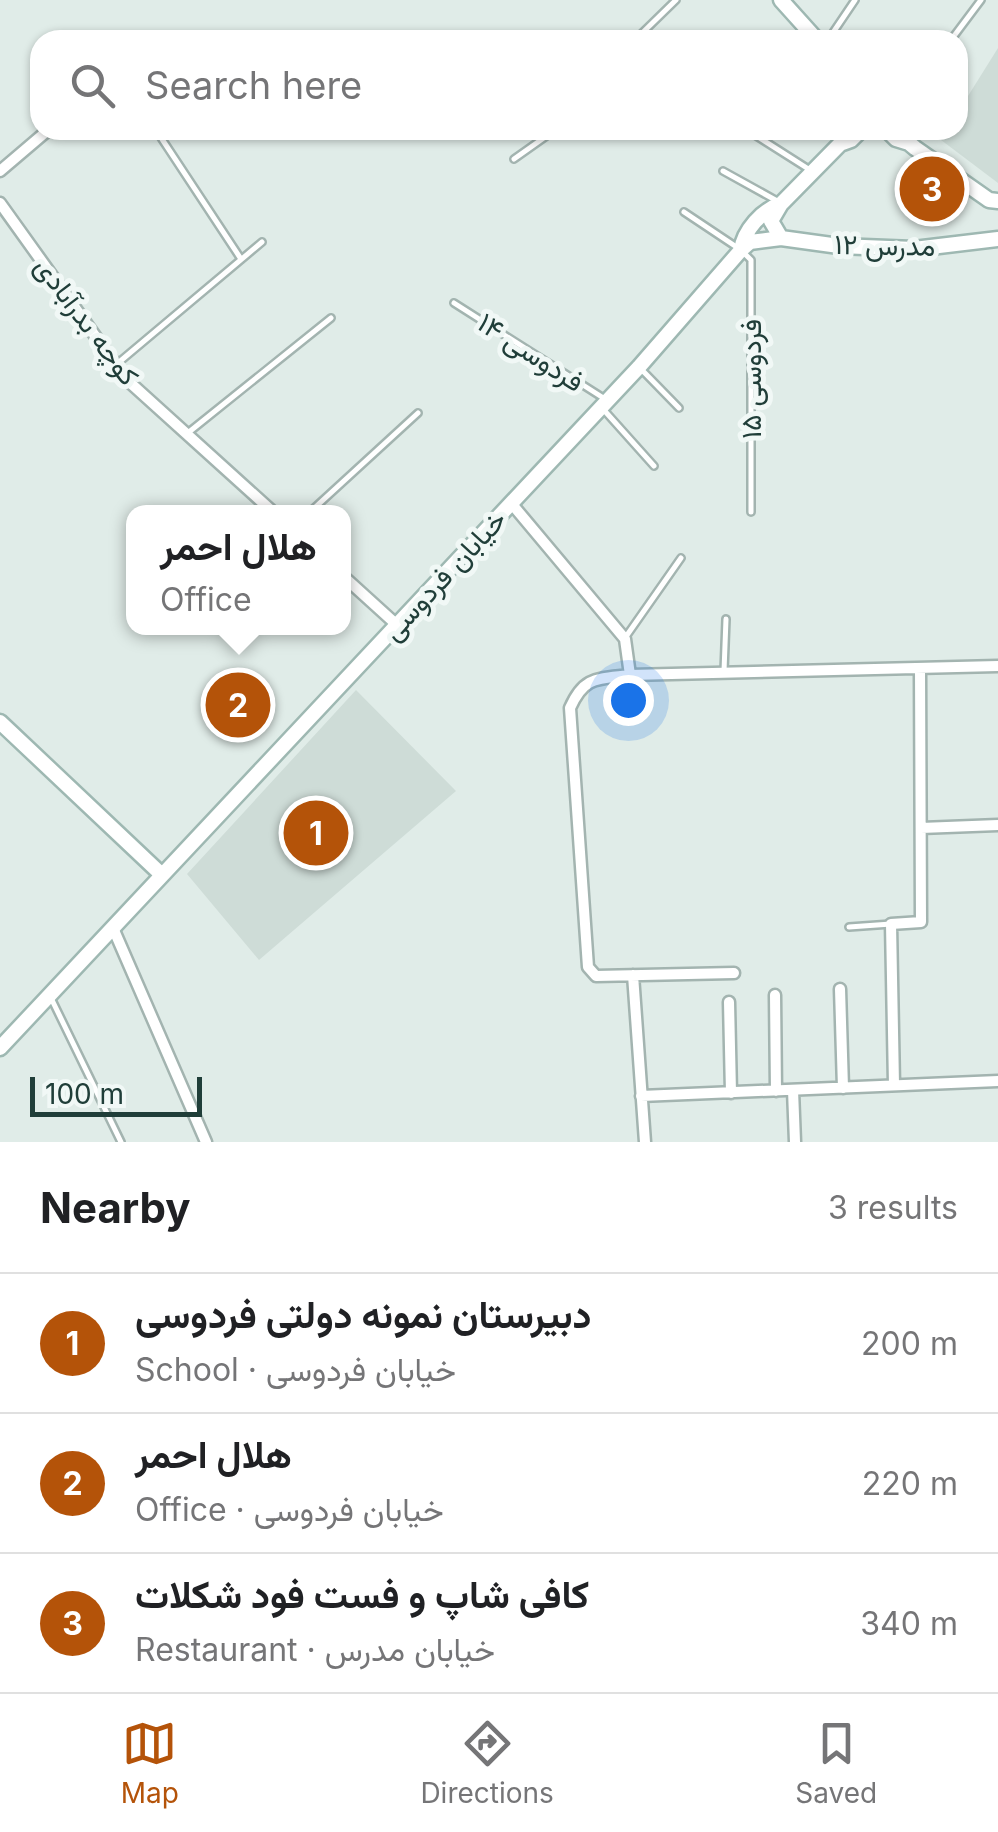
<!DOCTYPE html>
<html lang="en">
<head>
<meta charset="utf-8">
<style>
	:root { --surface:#fff; --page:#f2f2f2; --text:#202124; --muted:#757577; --line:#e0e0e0; --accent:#b45309 }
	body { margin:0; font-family:Inter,Vazirmatn,sans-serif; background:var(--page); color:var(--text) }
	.scale { position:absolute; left:30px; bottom:25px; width:172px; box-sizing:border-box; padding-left:10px; border:5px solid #203e39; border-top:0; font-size:28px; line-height:35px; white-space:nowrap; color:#203e39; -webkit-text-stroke:8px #f1f8f6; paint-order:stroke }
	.you { position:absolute; left:628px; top:700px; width:35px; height:35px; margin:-25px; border:8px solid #fff; border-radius:50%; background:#1a73e8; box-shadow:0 0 0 15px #1a73e833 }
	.badge { display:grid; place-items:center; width:65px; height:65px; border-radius:50%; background:var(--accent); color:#fff; font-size:32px; font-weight:700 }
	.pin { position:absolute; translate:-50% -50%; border:5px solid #fff; box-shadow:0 2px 10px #0006 }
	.popup { position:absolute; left:126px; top:505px; width:225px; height:130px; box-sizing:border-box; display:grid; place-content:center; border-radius:20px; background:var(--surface); filter:drop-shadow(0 2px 8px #0005); font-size:32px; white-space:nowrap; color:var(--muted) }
	.popup b { font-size:38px; color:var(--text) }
	.popup::after { content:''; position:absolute; left:50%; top:100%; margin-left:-20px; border:20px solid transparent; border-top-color:var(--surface) }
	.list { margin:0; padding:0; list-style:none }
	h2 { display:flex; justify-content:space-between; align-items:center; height:130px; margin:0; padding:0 40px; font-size:42px }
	h2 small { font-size:32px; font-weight:400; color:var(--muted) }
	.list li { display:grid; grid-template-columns:65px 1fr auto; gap:30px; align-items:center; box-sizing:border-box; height:140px; padding:0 40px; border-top:2px solid var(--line) }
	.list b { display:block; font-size:38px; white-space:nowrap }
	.list p { margin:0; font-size:32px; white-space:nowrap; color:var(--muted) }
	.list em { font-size:32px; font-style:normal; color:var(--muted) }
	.icon { flex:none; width:55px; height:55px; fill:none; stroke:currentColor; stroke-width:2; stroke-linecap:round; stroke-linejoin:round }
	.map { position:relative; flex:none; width:998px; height:1142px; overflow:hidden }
	.search { position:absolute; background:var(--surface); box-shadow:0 2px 8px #0004; left:30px; right:30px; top:30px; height:110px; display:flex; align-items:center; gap:25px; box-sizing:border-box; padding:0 35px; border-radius:30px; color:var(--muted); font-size:38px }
	.sheet { height:550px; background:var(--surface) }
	nav { display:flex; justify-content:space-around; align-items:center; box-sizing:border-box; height:140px; border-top:2px solid var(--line); background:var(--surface); font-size:28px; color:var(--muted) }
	nav a { display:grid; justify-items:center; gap:5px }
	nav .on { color:var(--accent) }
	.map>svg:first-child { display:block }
</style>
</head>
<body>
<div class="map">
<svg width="998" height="1142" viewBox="0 0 998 1142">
	<rect width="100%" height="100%" fill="#e0ece8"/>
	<path fill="#cedcd7" d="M 998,48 L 998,183 L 941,140 L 947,130 L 958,130 L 958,112 Z
		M 356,690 L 456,791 L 259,960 L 187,874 Z"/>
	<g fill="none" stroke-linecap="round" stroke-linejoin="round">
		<defs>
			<path id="lane" d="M 635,40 L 676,0
				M 828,40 L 855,0
				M 951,40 L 981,0
				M 156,130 L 241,259
				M 747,130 L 810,170
				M 514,159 L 555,130
				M 723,171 L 779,202
				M 684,212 L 741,250 L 751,260 L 751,512
				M 454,303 L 605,399
				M 118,363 L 262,242
				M 641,369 L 679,408
				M 603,409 L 654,466
				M 189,432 L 331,318
				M 310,512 L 418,413
				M 625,638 L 681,558
				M 724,671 L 726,619
				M 849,927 L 891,924
				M 51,998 L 121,1142"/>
			<path id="street" d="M 0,171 L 47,131
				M 0,203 L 126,379 L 273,512
				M 511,503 L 625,639 L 630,675
				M 343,576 L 397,625
				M 921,828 L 998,825
				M 113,928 L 206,1142
				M 734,973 L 596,976 L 588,967 L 570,708 C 584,676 597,679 630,675 L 998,666
				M 633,975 L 645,1142
				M 840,989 L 843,1088
				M 775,995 L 776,1091
				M 729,1002 L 731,1093
				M 894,1085 L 891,924 L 921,922 L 920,668
				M 793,1090 L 795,1142
				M 641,1096 L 998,1081"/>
			<path id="secondary" d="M 781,0 L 817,40
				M 887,130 L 896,139 L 909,143
				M 904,130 L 909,143 L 915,148 L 989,200 L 998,201
				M 781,238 L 771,221 L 781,204
				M 741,250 L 750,242 L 781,238 L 839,246 L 914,249 L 998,239
				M 0,722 L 162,875
				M 0,1048 L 639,367 L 741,250 C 744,230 762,210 781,204 L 840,144 L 851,140 L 861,130"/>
		</defs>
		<use href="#lane" stroke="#a3b4b0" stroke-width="10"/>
		<use href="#street" stroke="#a3b4b0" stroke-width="15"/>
		<use href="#secondary" stroke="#9eb8b2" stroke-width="19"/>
		<use href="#lane" stroke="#fff" stroke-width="5"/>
		<use href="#street" stroke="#fff" stroke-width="10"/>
		<use href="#secondary" stroke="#fff" stroke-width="14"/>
	</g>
	<g text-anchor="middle" stroke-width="10" stroke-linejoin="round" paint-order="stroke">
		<g font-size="28" fill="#203e39" stroke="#f1f8f6">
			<text transform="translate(885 245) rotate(1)" y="10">مدرس ۱۲</text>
			<text transform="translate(87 321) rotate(53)" y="10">کوچه بدرآبادی</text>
			<text transform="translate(531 352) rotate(33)" y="10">فردوسی ۱۴</text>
			<text transform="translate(751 379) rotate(-90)" y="10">فردوسی ۱۵</text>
			<text transform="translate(444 575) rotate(-47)" y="10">خیابان فردوسی</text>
		</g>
	</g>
</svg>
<div class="scale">100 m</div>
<div class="you"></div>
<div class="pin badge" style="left:316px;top:833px">1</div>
<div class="pin badge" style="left:238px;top:705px">2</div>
<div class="popup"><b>هلال احمر</b>Office</div>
<div class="pin badge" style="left:932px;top:189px">3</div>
<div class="search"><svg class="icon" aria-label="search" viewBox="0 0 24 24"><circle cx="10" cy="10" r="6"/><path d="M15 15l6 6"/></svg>Search here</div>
</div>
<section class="sheet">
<h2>Nearby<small>3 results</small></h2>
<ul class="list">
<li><span class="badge">1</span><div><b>دبیرستان نمونه دولتی فردوسی</b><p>School · خیابان فردوسی</p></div><em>200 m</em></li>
<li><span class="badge">2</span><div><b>هلال احمر</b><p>Office · خیابان فردوسی</p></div><em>220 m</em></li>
<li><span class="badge">3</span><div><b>کافی شاپ و فست فود شکلات</b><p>Restaurant · خیابان مدرس</p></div><em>340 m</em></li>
</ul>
</section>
<nav>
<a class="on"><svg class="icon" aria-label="map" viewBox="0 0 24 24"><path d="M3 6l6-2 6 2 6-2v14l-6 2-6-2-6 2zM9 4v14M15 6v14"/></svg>Map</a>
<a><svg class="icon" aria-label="directions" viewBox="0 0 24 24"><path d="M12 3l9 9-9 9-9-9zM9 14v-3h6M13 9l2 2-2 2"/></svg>Directions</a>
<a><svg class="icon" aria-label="saved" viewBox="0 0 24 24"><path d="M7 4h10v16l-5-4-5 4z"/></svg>Saved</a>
</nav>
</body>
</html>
